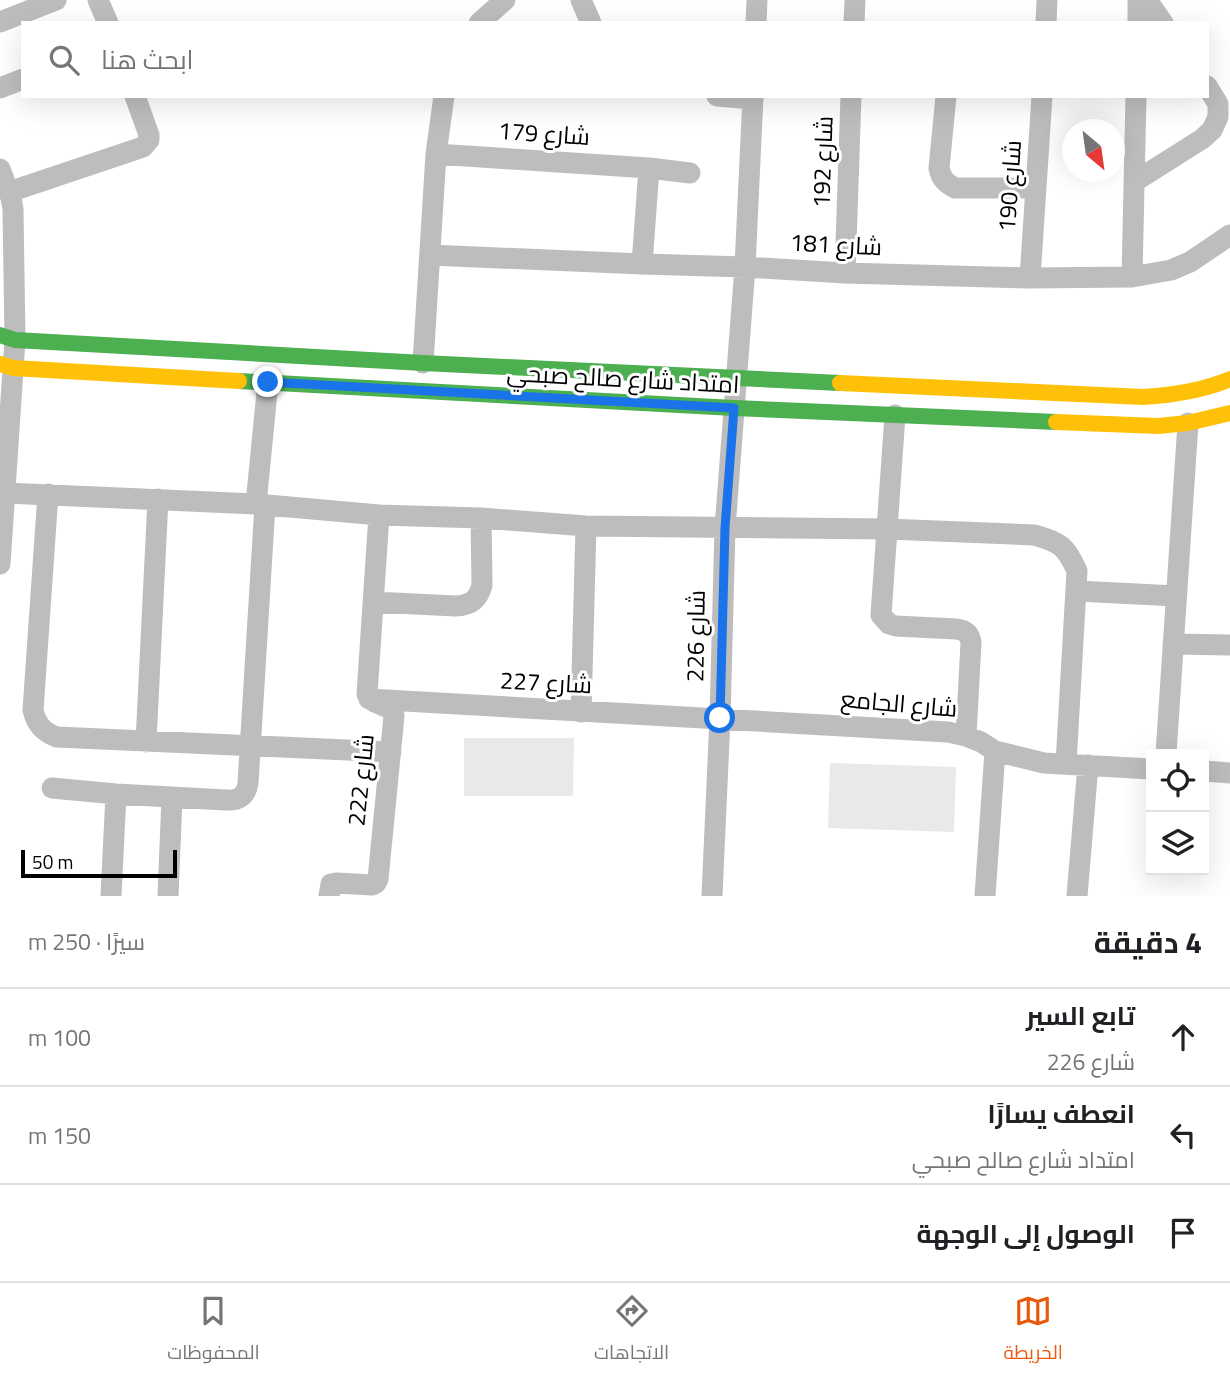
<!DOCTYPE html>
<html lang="ar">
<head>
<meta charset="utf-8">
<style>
	:root { --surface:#fff; --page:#f2f2f2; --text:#202124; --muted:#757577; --line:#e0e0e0; --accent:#ea580c }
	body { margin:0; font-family:"Titillium Web",Cairo,sans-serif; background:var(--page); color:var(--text); direction:rtl }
	.controls { position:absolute; right:21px; bottom:21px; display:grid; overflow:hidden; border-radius:0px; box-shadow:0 7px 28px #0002 }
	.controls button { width:63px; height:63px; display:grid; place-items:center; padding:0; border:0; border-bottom:2px solid var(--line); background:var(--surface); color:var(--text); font:35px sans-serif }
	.compass { position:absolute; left:1062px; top:119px; width:63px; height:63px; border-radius:50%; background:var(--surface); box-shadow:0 7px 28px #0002; rotate:151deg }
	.scale { position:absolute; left:21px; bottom:18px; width:156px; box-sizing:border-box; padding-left:7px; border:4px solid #000; border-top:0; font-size:19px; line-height:24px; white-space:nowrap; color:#000; -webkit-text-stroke:5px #fff; paint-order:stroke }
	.stop { position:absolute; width:21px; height:21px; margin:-16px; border:5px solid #1a73e8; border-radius:50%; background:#fff }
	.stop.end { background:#1a73e8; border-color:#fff; box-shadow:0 2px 7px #0008 }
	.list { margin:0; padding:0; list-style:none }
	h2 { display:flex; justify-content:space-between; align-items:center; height:91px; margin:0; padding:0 28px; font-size:30px }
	h2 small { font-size:23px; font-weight:400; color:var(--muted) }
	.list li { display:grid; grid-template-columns:46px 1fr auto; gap:21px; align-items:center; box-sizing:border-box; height:98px; padding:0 28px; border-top:2px solid var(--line) }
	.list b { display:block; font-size:26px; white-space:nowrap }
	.list p { margin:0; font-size:23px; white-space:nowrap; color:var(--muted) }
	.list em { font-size:23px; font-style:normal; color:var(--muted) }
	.icon { flex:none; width:38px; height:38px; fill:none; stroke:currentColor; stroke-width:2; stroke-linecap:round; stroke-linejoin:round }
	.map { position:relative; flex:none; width:1230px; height:896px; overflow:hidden; direction:ltr }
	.search { position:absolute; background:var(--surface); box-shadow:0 7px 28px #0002; left:21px; right:21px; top:21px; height:77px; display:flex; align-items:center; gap:18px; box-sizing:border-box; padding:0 24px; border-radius:0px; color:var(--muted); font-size:26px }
	.sheet { height:385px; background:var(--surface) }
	nav { display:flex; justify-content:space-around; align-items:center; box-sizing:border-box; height:98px; border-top:2px solid var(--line); background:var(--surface); font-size:19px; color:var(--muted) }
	nav a { display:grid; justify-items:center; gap:4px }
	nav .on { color:var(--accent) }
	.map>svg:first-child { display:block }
</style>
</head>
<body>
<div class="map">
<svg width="1230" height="896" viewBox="0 0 1230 896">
	<rect width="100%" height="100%" fill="#fff"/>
	<path fill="#e9e9e9" d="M 464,738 L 574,738 L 573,796 L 464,796 Z
		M 830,763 L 956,767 L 954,832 L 828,828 Z"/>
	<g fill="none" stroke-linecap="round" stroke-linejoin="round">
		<path stroke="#bdbdbd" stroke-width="21" d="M 98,0 L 108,23
			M 581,0 L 591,23
			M 1147,0 L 1163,23
			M 0,22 L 56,0
			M 479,23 L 505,0
			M 756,23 L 757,0
			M 854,23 L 855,0
			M 1046,23 L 1047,0
			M 1138,23 L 1138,0
			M 0,88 L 23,79
			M 717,96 L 753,99
			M 946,96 L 939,168 C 941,179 946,183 955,188 L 1036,188
			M 436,154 L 649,168 L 690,173
			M 0,169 L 11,198 L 13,209 L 15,340 L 0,564
			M 1134,182 L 1202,139 L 1212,130 L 1218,117 L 1218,104 L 1207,86
			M 9,192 L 143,147 L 149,140 L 149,135 L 135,96
			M 430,255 L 642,264 L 745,267 L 845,273 L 1030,278 L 1132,277 L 1171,270 L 1190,262 L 1230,235
			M 642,264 L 649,168
			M 845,273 L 851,96
			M 1132,277 L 1136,96
			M 1030,278 L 1042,96
			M 423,363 L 436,154 L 444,96
			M 895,415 L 881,615 L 889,624 L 896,626 L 956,629 C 965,630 970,634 971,643 L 966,736
			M 5,493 L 256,504 L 379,515 L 481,518 L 586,526 L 887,529 L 1034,535 C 1060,542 1066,546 1077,571 L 1066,764
			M 48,494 L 33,710 C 36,724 43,732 57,737 L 391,752
			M 256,504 L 268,382
			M 1077,591 L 1176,596
			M 373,602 L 456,606 C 471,605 478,600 482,585 L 481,518
			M 1173,644 L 1230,645
			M 369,699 C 562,711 755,720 948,732 L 966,736 L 981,742 L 995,751 L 1044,763 L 1151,769
			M 581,712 L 586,526
			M 146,742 L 158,499
			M 1166,754 L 1188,423
			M 1204,771 L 1230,773
			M 52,788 L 116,794 L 226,800 C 239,801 246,796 248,783 L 265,505
			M 111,896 L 116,794
			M 168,896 L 172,797
			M 329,896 L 331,884 L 336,883 L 372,885 L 376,883 L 378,879 L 394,716 L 391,709 C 382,704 372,704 367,694 L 379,515
			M 712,896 L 720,718 L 725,528 L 745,267 L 753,96
			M 985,896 L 995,751
			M 1077,896 L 1088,765"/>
		<path stroke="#4caf50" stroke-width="16" d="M 0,335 L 15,340 L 423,363 L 840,383
			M 239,381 L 734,408 L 1056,422"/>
		<path stroke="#ffc107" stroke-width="16" d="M 0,364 L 13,368 L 239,381
			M 840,383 L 1143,397 C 1173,395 1202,391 1230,379
			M 1056,422 L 1158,426 L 1188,423 L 1230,413"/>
	</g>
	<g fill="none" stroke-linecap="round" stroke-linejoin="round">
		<path stroke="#1a73e8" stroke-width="9" d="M 268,382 L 734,408 L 725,528 L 720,718"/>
	</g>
	<g text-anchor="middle" stroke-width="6" stroke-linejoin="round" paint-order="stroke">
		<g font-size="24" fill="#000" stroke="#fff">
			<text transform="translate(544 134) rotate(4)" y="8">شارع 179</text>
			<text transform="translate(823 162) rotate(-88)" y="8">شارع 192</text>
			<text transform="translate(1010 186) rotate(-86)" y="8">شارع 190</text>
			<text transform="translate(836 245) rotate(3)" y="8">شارع 181</text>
			<text transform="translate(623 379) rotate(3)" y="8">امتداد شارع صالح صبحي</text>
			<text transform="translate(696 636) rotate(-89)" y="8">شارع 226</text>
			<text transform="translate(546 683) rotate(3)" y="8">شارع 227</text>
			<text transform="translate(899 704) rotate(5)" y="8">شارع الجامع</text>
			<text transform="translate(361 780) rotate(-84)" y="8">شارع 222</text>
		</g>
	</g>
</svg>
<div class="controls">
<button><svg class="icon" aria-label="locate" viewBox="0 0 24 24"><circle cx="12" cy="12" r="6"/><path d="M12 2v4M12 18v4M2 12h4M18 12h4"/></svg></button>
<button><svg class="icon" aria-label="layers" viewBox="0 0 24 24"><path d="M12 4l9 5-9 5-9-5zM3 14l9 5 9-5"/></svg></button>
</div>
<svg class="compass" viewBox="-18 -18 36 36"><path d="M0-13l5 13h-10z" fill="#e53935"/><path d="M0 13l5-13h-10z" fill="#757577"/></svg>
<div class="scale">50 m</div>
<div class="stop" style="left:720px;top:718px"></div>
<div class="stop end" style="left:268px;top:382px"></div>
<div class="search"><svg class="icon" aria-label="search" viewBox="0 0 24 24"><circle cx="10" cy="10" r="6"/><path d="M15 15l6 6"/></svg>ابحث هنا</div>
</div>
<section class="sheet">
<h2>4 دقيقة<small>سيرًا · 250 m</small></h2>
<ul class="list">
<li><svg class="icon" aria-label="ahead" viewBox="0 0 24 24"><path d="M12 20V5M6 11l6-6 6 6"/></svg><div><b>تابع السير</b><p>شارع 226</p></div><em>100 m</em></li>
<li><svg class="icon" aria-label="left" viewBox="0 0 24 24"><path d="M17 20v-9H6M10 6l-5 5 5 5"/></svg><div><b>انعطف يسارًا</b><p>امتداد شارع صالح صبحي</p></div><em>150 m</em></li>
<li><svg class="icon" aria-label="arrive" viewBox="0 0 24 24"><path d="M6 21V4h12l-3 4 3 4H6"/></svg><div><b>الوصول إلى الوجهة</b></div></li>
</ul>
</section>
<nav>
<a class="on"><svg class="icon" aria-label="map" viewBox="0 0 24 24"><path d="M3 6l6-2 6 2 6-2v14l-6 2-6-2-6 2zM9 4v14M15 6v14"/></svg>الخريطة</a>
<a><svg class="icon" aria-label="directions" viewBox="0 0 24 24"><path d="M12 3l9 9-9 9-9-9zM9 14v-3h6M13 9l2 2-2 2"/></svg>الاتجاهات</a>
<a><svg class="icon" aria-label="saved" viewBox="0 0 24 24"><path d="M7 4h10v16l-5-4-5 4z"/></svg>المحفوظات</a>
</nav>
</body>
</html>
